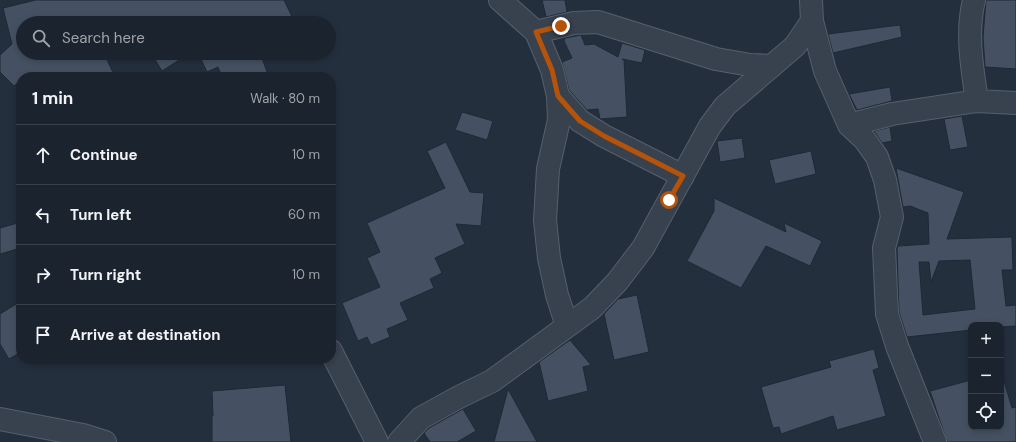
<!DOCTYPE html>
<html lang="en">
<head>
<meta charset="utf-8">
<style>
	:root { --surface:#1b232e; --page:#242b36; --text:#f1f3f6; --muted:#a0a4aa; --line:#39404a }
	body { margin:0; font-family:"DM Sans",sans-serif; background:var(--page); color:var(--text) }
	.controls { position:absolute; right:12px; bottom:12px; display:grid; overflow:hidden; border-radius:8px; box-shadow:0 2px 6px #0003 }
	.controls button { width:36px; height:36px; display:grid; place-items:center; padding:0; border:0; border-bottom:1px solid var(--line); background:var(--surface); color:var(--text); font:20px sans-serif }
	.stop { position:absolute; width:12px; height:12px; margin:-9px; border:3px solid #b45309; border-radius:50%; background:#fff }
	.stop.end { background:#b45309; border-color:#fff; box-shadow:0 1px 4px #0008 }
	.list { margin:0; padding:0; list-style:none }
	h2 { display:flex; justify-content:space-between; align-items:center; height:52px; margin:0; padding:0 16px; font-size:17px }
	h2 small { font-size:13px; font-weight:400; color:var(--muted) }
	.list li { display:grid; grid-template-columns:26px 1fr auto; gap:12px; align-items:center; box-sizing:border-box; height:60px; padding:0 16px; border-top:1px solid var(--line) }
	.list b { display:block; font-size:15px; white-space:nowrap }
	.list em { font-size:13px; font-style:normal; color:var(--muted) }
	.icon { flex:none; width:22px; height:22px; fill:none; stroke:currentColor; stroke-width:2; stroke-linecap:round; stroke-linejoin:round }
	.map { position:relative; flex:none; width:1016px; height:442px; overflow:hidden }
	.search { position:absolute; background:var(--surface); box-shadow:0 2px 6px #0003; left:16px; top:16px; width:320px; height:44px; display:flex; align-items:center; gap:10px; box-sizing:border-box; padding:0 14px; border-radius:22px; color:var(--muted); font-size:15px }
	.panel { position:absolute; background:var(--surface); box-shadow:0 2px 6px #0003; left:16px; top:72px; width:320px; height:292px; border-radius:16px }
	.map>svg:first-child { display:block }
</style>
</head>
<body>
<div class="map">
<svg width="1016" height="442" viewBox="0 0 1016 442">
	<rect width="100%" height="100%" fill="#242f3e"/>
	<path fill="#455162" stroke="#1f2835" fill-rule="evenodd" d="M 36,0 L 284,0 L 295,23 L 23,23 L 23,53 L 104,53 L 115,77 L 21,77 L 21,80 L 14,86 L 0,72 L 0,55 L 12,44 L 3,8 Z
		M 542,0 L 565,0 L 567,12 L 546,17 Z
		M 986,0 L 1016,0 L 1016,69 L 985,67 L 983,37 Z
		M 900,25 L 902,37 L 833,53 L 828,34 Z
		M 581,35 L 585,45 L 594,44 L 618,57 L 622,43 L 645,50 L 642,63 L 622,59 L 624,60 L 627,117 L 600,119 L 598,109 L 587,110 L 569,90 L 562,62 L 572,58 L 564,41 L 565,38 Z
		M 151,53 L 190,53 L 162,71 Z
		M 198,53 L 260,53 L 269,77 L 222,77 L 218,67 L 207,72 Z
		M 890,87 L 892,101 L 857,110 L 849,94 Z
		M 462,112 L 493,121 L 487,140 L 455,130 Z
		M 962,116 L 968,147 L 950,150 L 944,119 Z
		M 890,127 L 892,141 L 882,143 L 874,131 Z
		M 742,138 L 745,158 L 720,162 L 717,141 Z
		M 446,142 L 470,192 L 484,193 L 481,226 L 456,224 L 465,244 L 435,258 L 442,273 L 430,279 L 434,288 L 400,303 L 408,320 L 387,329 L 390,337 L 371,345 L 367,337 L 358,341 L 342,303 L 380,287 L 367,258 L 380,252 L 367,223 L 445,188 L 427,151 Z
		M 811,151 L 816,174 L 775,184 L 769,160 Z
		M 896,168 L 964,192 L 947,239 L 1012,237 L 1013,270 L 1002,270 L 1006,306 L 1016,305 L 1016,326 L 1001,327 L 1001,325 L 971,325 L 971,330 L 907,337 L 899,312 L 897,249 L 898,246 L 929,244 L 928,213 L 910,206 L 903,207 ZM 970,260 L 975,309 L 923,315 L 919,262 L 929,262 L 931,282 L 939,261 Z
		M 714,198 L 786,232 L 784,223 L 822,241 L 810,266 L 766,246 L 741,288 L 687,261 L 714,211 Z
		M 21,222 L 21,248 L 0,254 L 0,228 Z
		M 637,295 L 649,352 L 614,360 L 604,314 L 618,299 Z
		M 21,301 L 21,352 L 9,359 L 0,344 L 0,314 Z
		M 570,340 L 591,365 L 583,367 L 588,391 L 548,401 L 539,362 Z
		M 874,349 L 879,368 L 873,370 L 886,416 L 837,430 L 833,416 L 781,434 L 779,427 L 773,428 L 761,387 L 831,367 L 829,361 Z
		M 1001,371 L 1012,408 L 1016,407 L 1016,442 L 947,442 L 930,391 L 971,380 L 971,427 L 1001,427 Z
		M 285,385 L 291,442 L 212,442 L 212,416 L 213,416 L 212,391 Z
		M 508,389 L 537,442 L 494,442 Z
		M 463,409 L 476,431 L 457,442 L 430,442 L 424,433 L 429,428 Z"/>
	<g fill="none" stroke-linecap="round" stroke-linejoin="round">
		<defs>
			<path id="minor" d="M 500,0 L 536,32 L 552,70 L 558,96 L 559,120 L 548,169 L 545,220 L 549,258 L 557,295 L 567,326
				M 811,0 L 812,21 L 825,71 L 849,125 L 865,140 L 877,157 L 885,180 L 892,217 L 884,248 L 887,314 L 897,346 L 935,442
				M 974,0 C 966,32 972,68 977,101
				M 536,32 L 574,23 L 598,22 L 716,59 L 750,65 L 772,66
				M 558,96 L 580,121 L 604,136 L 683,176
				M 849,125 L 892,114 L 977,101 L 1016,103
				M 331,351 L 377,442
				M 0,419 L 83,435 L 105,442
				M 399,442 L 421,418 L 459,397 L 492,381 L 592,308 L 617,282 L 643,248 L 710,126 L 725,106 L 795,46 L 812,21"/>
		</defs>
		<use href="#minor" stroke="#565f6c" stroke-width="24"/>
		<use href="#minor" stroke="#38414e" stroke-width="22"/>
	</g>
	<g fill="none" stroke-linecap="round" stroke-linejoin="round">
		<path stroke="#b45309" stroke-width="5" d="M 561,26 L 536,32 L 552,70 L 558,96 L 580,121 L 604,136 L 683,176 L 669,200"/>
	</g>
</svg>
<div class="controls">
<button>+</button>
<button>−</button>
<button><svg class="icon" aria-label="locate" viewBox="0 0 24 24"><circle cx="12" cy="12" r="6"/><path d="M12 2v4M12 18v4M2 12h4M18 12h4"/></svg></button>
</div>
<div class="stop" style="left:669px;top:200px"></div>
<div class="stop end" style="left:561px;top:26px"></div>
<div class="search"><svg class="icon" aria-label="search" viewBox="0 0 24 24"><circle cx="10" cy="10" r="6"/><path d="M15 15l6 6"/></svg>Search here</div>
<section class="panel">
<h2>1 min<small>Walk · 80 m</small></h2>
<ul class="list">
<li><svg class="icon" aria-label="ahead" viewBox="0 0 24 24"><path d="M12 20V5M6 11l6-6 6 6"/></svg><div><b>Continue</b></div><em>10 m</em></li>
<li><svg class="icon" aria-label="left" viewBox="0 0 24 24"><path d="M17 20v-9H6M10 6l-5 5 5 5"/></svg><div><b>Turn left</b></div><em>60 m</em></li>
<li><svg class="icon" aria-label="right" viewBox="0 0 24 24"><path d="M7 20v-9h11M14 6l5 5-5 5"/></svg><div><b>Turn right</b></div><em>10 m</em></li>
<li><svg class="icon" aria-label="arrive" viewBox="0 0 24 24"><path d="M6 21V4h12l-3 4 3 4H6"/></svg><div><b>Arrive at destination</b></div></li>
</ul>
</section>
</div>
</body>
</html>
